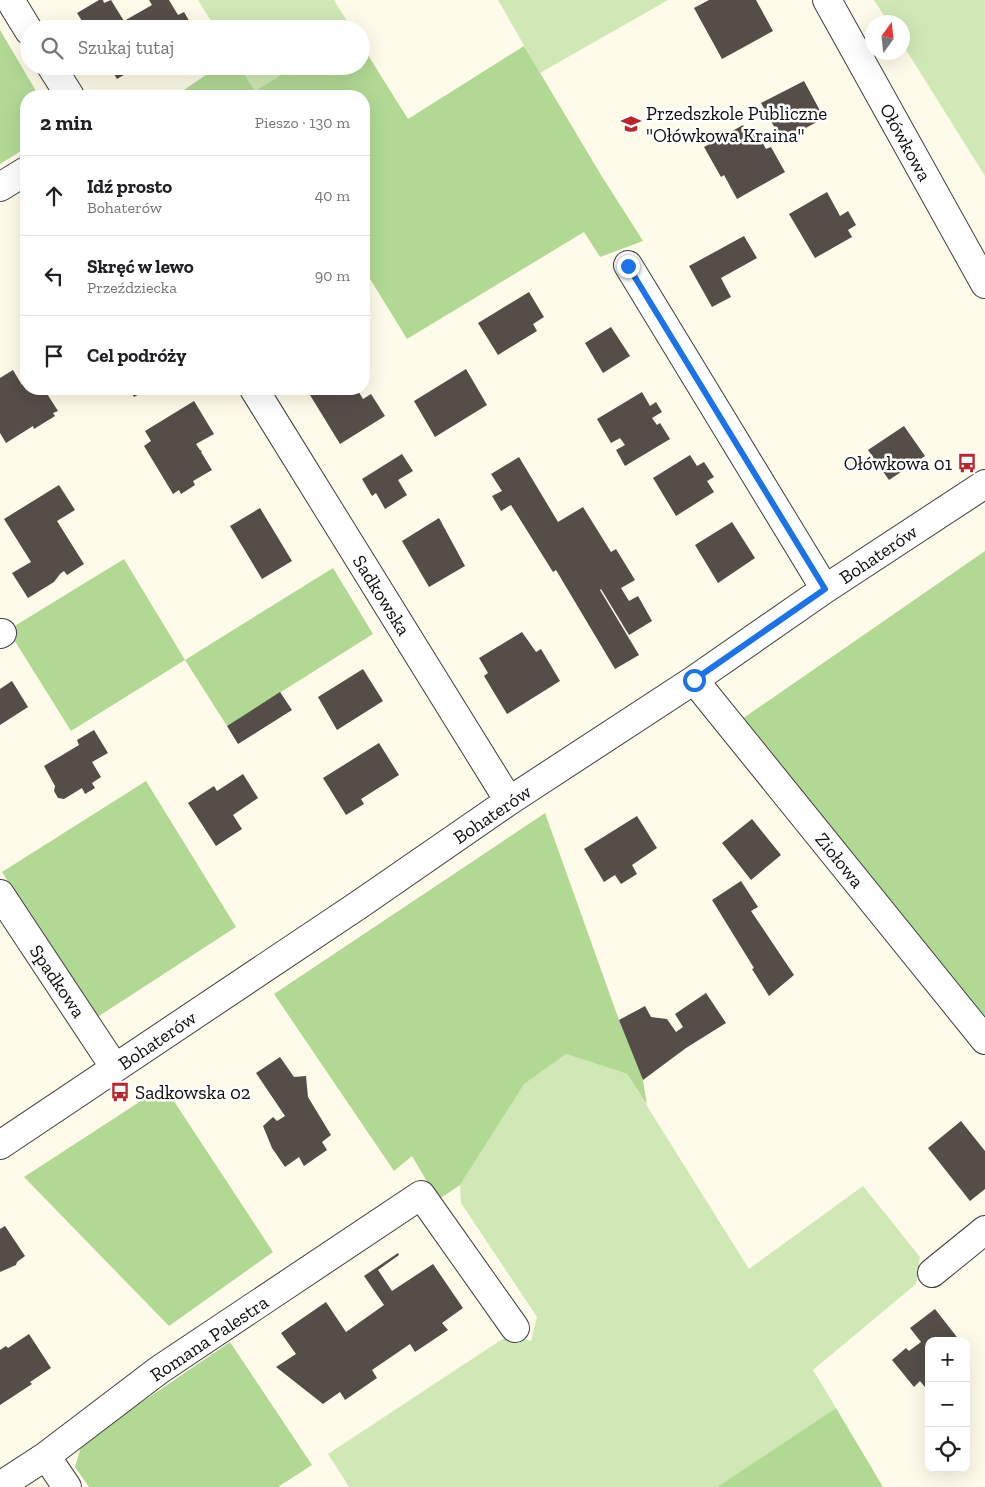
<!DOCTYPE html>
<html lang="pl">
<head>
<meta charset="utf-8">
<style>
	:root { --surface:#fff; --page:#f2f2f2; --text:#202124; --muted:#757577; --line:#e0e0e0 }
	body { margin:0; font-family:"Zilla Slab",serif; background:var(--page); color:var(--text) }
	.controls { position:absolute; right:15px; bottom:15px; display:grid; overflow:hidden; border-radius:10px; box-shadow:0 5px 20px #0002 }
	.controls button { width:45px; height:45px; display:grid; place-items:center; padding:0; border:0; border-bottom:1px solid var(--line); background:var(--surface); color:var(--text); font:25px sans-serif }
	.compass { position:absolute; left:865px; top:15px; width:45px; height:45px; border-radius:50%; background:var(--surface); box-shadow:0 5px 20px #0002; rotate:15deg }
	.stop { position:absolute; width:15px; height:15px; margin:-11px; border:4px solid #1a73e8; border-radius:50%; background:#fff }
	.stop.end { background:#1a73e8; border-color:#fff; box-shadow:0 1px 5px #0008 }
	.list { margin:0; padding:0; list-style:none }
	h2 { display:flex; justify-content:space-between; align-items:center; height:65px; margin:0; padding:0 20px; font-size:21px }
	h2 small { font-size:16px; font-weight:400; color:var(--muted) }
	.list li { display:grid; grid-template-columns:32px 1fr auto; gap:15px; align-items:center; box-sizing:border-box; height:80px; padding:0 20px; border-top:1px solid var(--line) }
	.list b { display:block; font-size:19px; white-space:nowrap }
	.list p { margin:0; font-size:16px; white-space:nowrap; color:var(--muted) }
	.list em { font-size:16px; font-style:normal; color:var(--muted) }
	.icon { flex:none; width:28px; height:28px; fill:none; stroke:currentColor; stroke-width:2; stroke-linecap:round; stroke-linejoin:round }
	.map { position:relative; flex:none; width:985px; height:1487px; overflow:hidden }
	.search { position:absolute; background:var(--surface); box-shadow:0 5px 20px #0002; left:20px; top:20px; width:350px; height:55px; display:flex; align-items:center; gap:12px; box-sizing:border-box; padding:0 18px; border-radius:28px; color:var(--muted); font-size:19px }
	.panel { position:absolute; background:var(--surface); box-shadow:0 5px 20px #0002; left:20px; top:90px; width:350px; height:305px; border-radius:20px }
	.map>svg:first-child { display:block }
</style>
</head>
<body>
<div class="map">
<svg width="985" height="1487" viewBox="0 0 985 1487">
	<rect width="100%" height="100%" fill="#fffbea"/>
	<path fill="#cfe8b5" d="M 198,0 L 334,0 L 352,29 L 216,29 Z
		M 498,0 L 668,0 L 540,73 Z
		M 874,0 L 985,0 L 985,176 L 903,45 L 902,22 L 888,22 Z
		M 239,66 L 295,66 L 255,91 Z
		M 566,1054 L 627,1074 L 749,1269 L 863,1186 L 920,1257 L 916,1284 L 813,1370 L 836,1408 L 717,1487 L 349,1487 L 328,1454 L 504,1338 L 510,1335 L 531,1341 L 537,1317 L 461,1203 L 460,1185 L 523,1084 Z"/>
	<path fill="#b2d994" d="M 0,30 L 39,96 L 26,96 L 26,148 L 0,164 Z
		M 361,44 L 408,119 L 524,46 L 601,175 L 643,241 L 600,257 L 584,232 L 407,339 L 364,269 L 364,96 L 175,96 L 219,66 L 239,66 L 255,91 L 295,66 L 361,66 Z
		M 985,551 L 985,1020 L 742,719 Z
		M 124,559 L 185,660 L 333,568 L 373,634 L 227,726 L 185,660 L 71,731 L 8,630 Z
		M 146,781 L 236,927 L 96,1018 L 2,872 Z
		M 545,813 L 619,1020 L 643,1080 L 647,1105 L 627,1074 L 566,1054 L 524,1084 L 460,1185 L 438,1200 L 412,1156 L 394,1171 L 274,994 Z
		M 164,1086 L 273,1252 L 169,1326 L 24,1177 Z
		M 230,1342 L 312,1465 L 278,1487 L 89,1487 L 75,1467 L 82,1443 Z
		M 836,1408 L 883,1487 L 717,1487 Z"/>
	<path fill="#544d48" d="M 99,0 L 103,0 L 104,3 L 111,0 L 124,21 L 152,5 L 149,0 L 169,0 L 178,15 L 184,12 L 194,29 L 87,29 L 77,13 Z
		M 709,0 L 756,0 L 773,31 L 722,59 L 694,8 Z
		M 109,66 L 139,66 L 117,79 Z
		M 804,81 L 824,118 L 782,141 L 761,103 Z
		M 743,125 L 749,135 L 756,131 L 766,149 L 771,147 L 785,172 L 737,199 L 724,175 L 721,177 L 704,147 Z
		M 827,192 L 840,216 L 848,211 L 856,225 L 848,230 L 852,237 L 815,258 L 789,214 Z
		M 26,221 L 26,236 L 20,225 Z
		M 744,236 L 757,258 L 721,278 L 731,297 L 712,307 L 689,266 Z
		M 529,292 L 544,317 L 533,324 L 537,331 L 498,355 L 478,323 Z
		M 611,327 L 630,356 L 603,373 L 585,343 Z
		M 466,369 L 487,405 L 435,437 L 414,401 Z
		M 13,370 L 22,385 L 26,382 L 26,389 L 44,389 L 58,411 L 53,413 L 55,416 L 34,429 L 33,426 L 6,443 L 0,433 L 0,378 Z
		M 129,389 L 148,389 L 134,397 Z
		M 321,389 L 357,389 L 363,399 L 371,394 L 385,416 L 340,444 L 310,395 Z
		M 642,392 L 650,406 L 656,402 L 662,412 L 652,418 L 657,425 L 660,423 L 670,439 L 625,466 L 616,450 L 625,445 L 620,438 L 611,443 L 597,419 Z
		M 194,401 L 214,434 L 196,444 L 200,450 L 202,451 L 201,452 L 212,470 L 193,481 L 195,485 L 181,494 L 179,490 L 173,494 L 144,446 L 151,441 L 145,431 Z
		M 904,426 L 925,456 L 889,480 L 868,450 Z
		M 402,454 L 413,471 L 398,480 L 407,495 L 385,509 L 376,493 L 372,496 L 362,479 Z
		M 690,455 L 697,466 L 704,462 L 714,477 L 707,481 L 714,492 L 676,516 L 653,478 Z
		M 519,457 L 558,522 L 583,507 L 611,552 L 616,549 L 635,580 L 621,588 L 629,601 L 638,596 L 652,621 L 629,635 L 601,589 L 600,590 L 639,655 L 615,669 L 556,570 L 553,572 L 511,505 L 501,511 L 492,496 L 502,491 L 491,474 Z
		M 59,485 L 75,510 L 57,521 L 84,564 L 67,575 L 64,571 L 60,574 L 54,582 L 28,598 L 12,573 L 31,562 L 4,519 Z
		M 260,508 L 292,561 L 262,579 L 230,526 Z
		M 439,518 L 465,566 L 429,587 L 402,541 Z
		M 732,522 L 755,558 L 718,583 L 695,545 Z
		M 522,632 L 536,652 L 541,649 L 560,681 L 507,714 L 484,676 L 488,673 L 479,658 Z
		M 363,669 L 383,701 L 337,730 L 318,697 Z
		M 12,681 L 28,707 L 0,725 L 0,689 Z
		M 280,692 L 292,710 L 238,744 L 227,726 Z
		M 94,730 L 108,753 L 92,762 L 101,777 L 92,783 L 95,788 L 85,794 L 82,788 L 64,799 L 58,798 L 54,791 L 55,786 L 44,766 L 79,745 L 77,740 Z
		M 379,743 L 399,775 L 361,799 L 364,804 L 346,815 L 323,778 Z
		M 243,774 L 258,798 L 233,815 L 242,829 L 216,846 L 188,803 L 214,786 L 217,791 Z
		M 637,816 L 657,848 L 632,865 L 637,874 L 621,884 L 615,875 L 604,882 L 584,849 Z
		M 752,819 L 781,855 L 751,880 L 722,843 Z
		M 741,881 L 758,907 L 751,911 L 794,975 L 769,996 L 752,969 L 754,968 L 712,900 Z
		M 706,993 L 726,1023 L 686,1048 L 643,1080 L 619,1020 L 645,1006 L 651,1017 L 667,1019 L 676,1032 L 683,1027 L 675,1014 Z
		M 280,1057 L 294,1077 L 306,1076 L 308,1097 L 331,1135 L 322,1142 L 327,1150 L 304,1166 L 299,1157 L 285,1167 L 272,1148 L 263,1126 L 273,1117 L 277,1121 L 285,1116 L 256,1073 Z
		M 961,1121 L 985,1151 L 985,1189 L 970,1201 L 928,1148 Z
		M 5,1226 L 25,1256 L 17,1262 L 16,1265 L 0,1272 L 0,1229 Z
		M 398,1253 L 399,1255 L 378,1270 L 392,1291 L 433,1264 L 463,1308 L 442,1323 L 448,1330 L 415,1352 L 410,1344 L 372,1370 L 377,1378 L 345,1400 L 340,1392 L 323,1404 L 276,1367 L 296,1354 L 281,1333 L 326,1302 L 346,1332 L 384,1305 L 364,1276 Z
		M 935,1309 L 960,1341 L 929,1341 L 929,1392 L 920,1381 L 914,1387 L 892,1360 L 906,1348 L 909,1351 L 921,1342 L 910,1328 Z
		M 29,1334 L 51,1368 L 30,1382 L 32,1384 L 0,1405 L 0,1350 L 6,1346 L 8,1348 Z"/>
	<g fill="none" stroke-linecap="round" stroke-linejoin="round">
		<defs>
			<path id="minor" d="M 10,0 L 29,31
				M 827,0 L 985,284
				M 51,66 L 70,96
				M 0,187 L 26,171
				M 628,265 L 825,589
				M 254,389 L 509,801
				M 0,634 L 2,633
				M 694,680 L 985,1040
				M 0,894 L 115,1068
				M 0,1145 L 360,904 L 509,801 L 694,680 L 825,589 L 985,484
				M 932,1273 L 985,1230
				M 46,1456 L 67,1487
				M 0,1486 L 46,1456 L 159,1370 L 421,1195 L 515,1328"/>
		</defs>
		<use href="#minor" stroke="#3f3f3f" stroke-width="30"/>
		<use href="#minor" stroke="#fff" stroke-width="28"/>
	</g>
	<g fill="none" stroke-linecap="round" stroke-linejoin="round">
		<path stroke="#1a73e8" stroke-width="6" d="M 628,266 L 825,589 L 694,680"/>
	</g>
	<defs>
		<symbol id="school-bare" viewBox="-9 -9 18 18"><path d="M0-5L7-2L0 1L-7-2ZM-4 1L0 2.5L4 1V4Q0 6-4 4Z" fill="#bb252a" stroke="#fff" stroke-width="2.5" paint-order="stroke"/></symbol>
		<symbol id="bus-bare" viewBox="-9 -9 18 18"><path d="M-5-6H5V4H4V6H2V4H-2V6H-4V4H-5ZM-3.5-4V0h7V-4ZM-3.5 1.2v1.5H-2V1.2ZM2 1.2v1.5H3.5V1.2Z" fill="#bb252a" stroke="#fff" stroke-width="2.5" paint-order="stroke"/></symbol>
	</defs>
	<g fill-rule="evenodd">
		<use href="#school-bare" x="617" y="110" width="28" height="28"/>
		<use href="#bus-bare" x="953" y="449" width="28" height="28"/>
		<use href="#bus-bare" x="106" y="1078" width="28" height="28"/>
	</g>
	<g text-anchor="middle" stroke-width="5" stroke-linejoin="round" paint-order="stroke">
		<g font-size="19" fill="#0c0c0c" stroke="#fff" text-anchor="start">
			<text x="646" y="120">Przedszkole Publiczne<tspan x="646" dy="22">"Ołówkowa Kraina"</tspan></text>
			<text x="952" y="470" text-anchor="end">Ołówkowa 01</text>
			<text x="135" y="1099">Sadkowska 02</text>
		</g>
		<g font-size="19" fill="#0c0c0c" stroke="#fff">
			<text transform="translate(906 142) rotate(61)" y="7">Ołówkowa</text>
			<text transform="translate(878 554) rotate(-34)" y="7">Bohaterów</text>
			<text transform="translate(382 595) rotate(58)" y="7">Sadkowska</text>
			<text transform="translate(492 814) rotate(-34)" y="7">Bohaterów</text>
			<text transform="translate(840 860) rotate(51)" y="7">Ziołowa</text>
			<text transform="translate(58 981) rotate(56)" y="7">Spadkowa</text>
			<text transform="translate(157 1040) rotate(-34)" y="7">Bohaterów</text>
			<text transform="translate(209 1338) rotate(-34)" y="7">Romana Palestra</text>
		</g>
	</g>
</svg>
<div class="controls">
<button>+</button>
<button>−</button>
<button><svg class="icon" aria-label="locate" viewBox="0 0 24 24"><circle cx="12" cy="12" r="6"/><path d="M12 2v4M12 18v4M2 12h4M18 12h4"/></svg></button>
</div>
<svg class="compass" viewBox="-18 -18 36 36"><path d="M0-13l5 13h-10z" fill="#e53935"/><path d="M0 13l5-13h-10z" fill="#757577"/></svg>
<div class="stop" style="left:694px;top:680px"></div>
<div class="stop end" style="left:628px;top:266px"></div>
<div class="search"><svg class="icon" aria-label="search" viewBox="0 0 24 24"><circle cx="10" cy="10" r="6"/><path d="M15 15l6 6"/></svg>Szukaj tutaj</div>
<section class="panel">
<h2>2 min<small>Pieszo · 130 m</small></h2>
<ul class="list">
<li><svg class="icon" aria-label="ahead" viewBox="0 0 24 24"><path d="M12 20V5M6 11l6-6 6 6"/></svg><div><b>Idź prosto</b><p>Bohaterów</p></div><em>40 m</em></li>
<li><svg class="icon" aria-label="left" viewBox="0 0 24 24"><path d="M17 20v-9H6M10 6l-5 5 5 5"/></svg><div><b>Skręć w lewo</b><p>Przeździecka</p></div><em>90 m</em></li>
<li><svg class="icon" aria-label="arrive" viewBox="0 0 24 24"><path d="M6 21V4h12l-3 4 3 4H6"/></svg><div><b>Cel podróży</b></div></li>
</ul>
</section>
</div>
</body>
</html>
